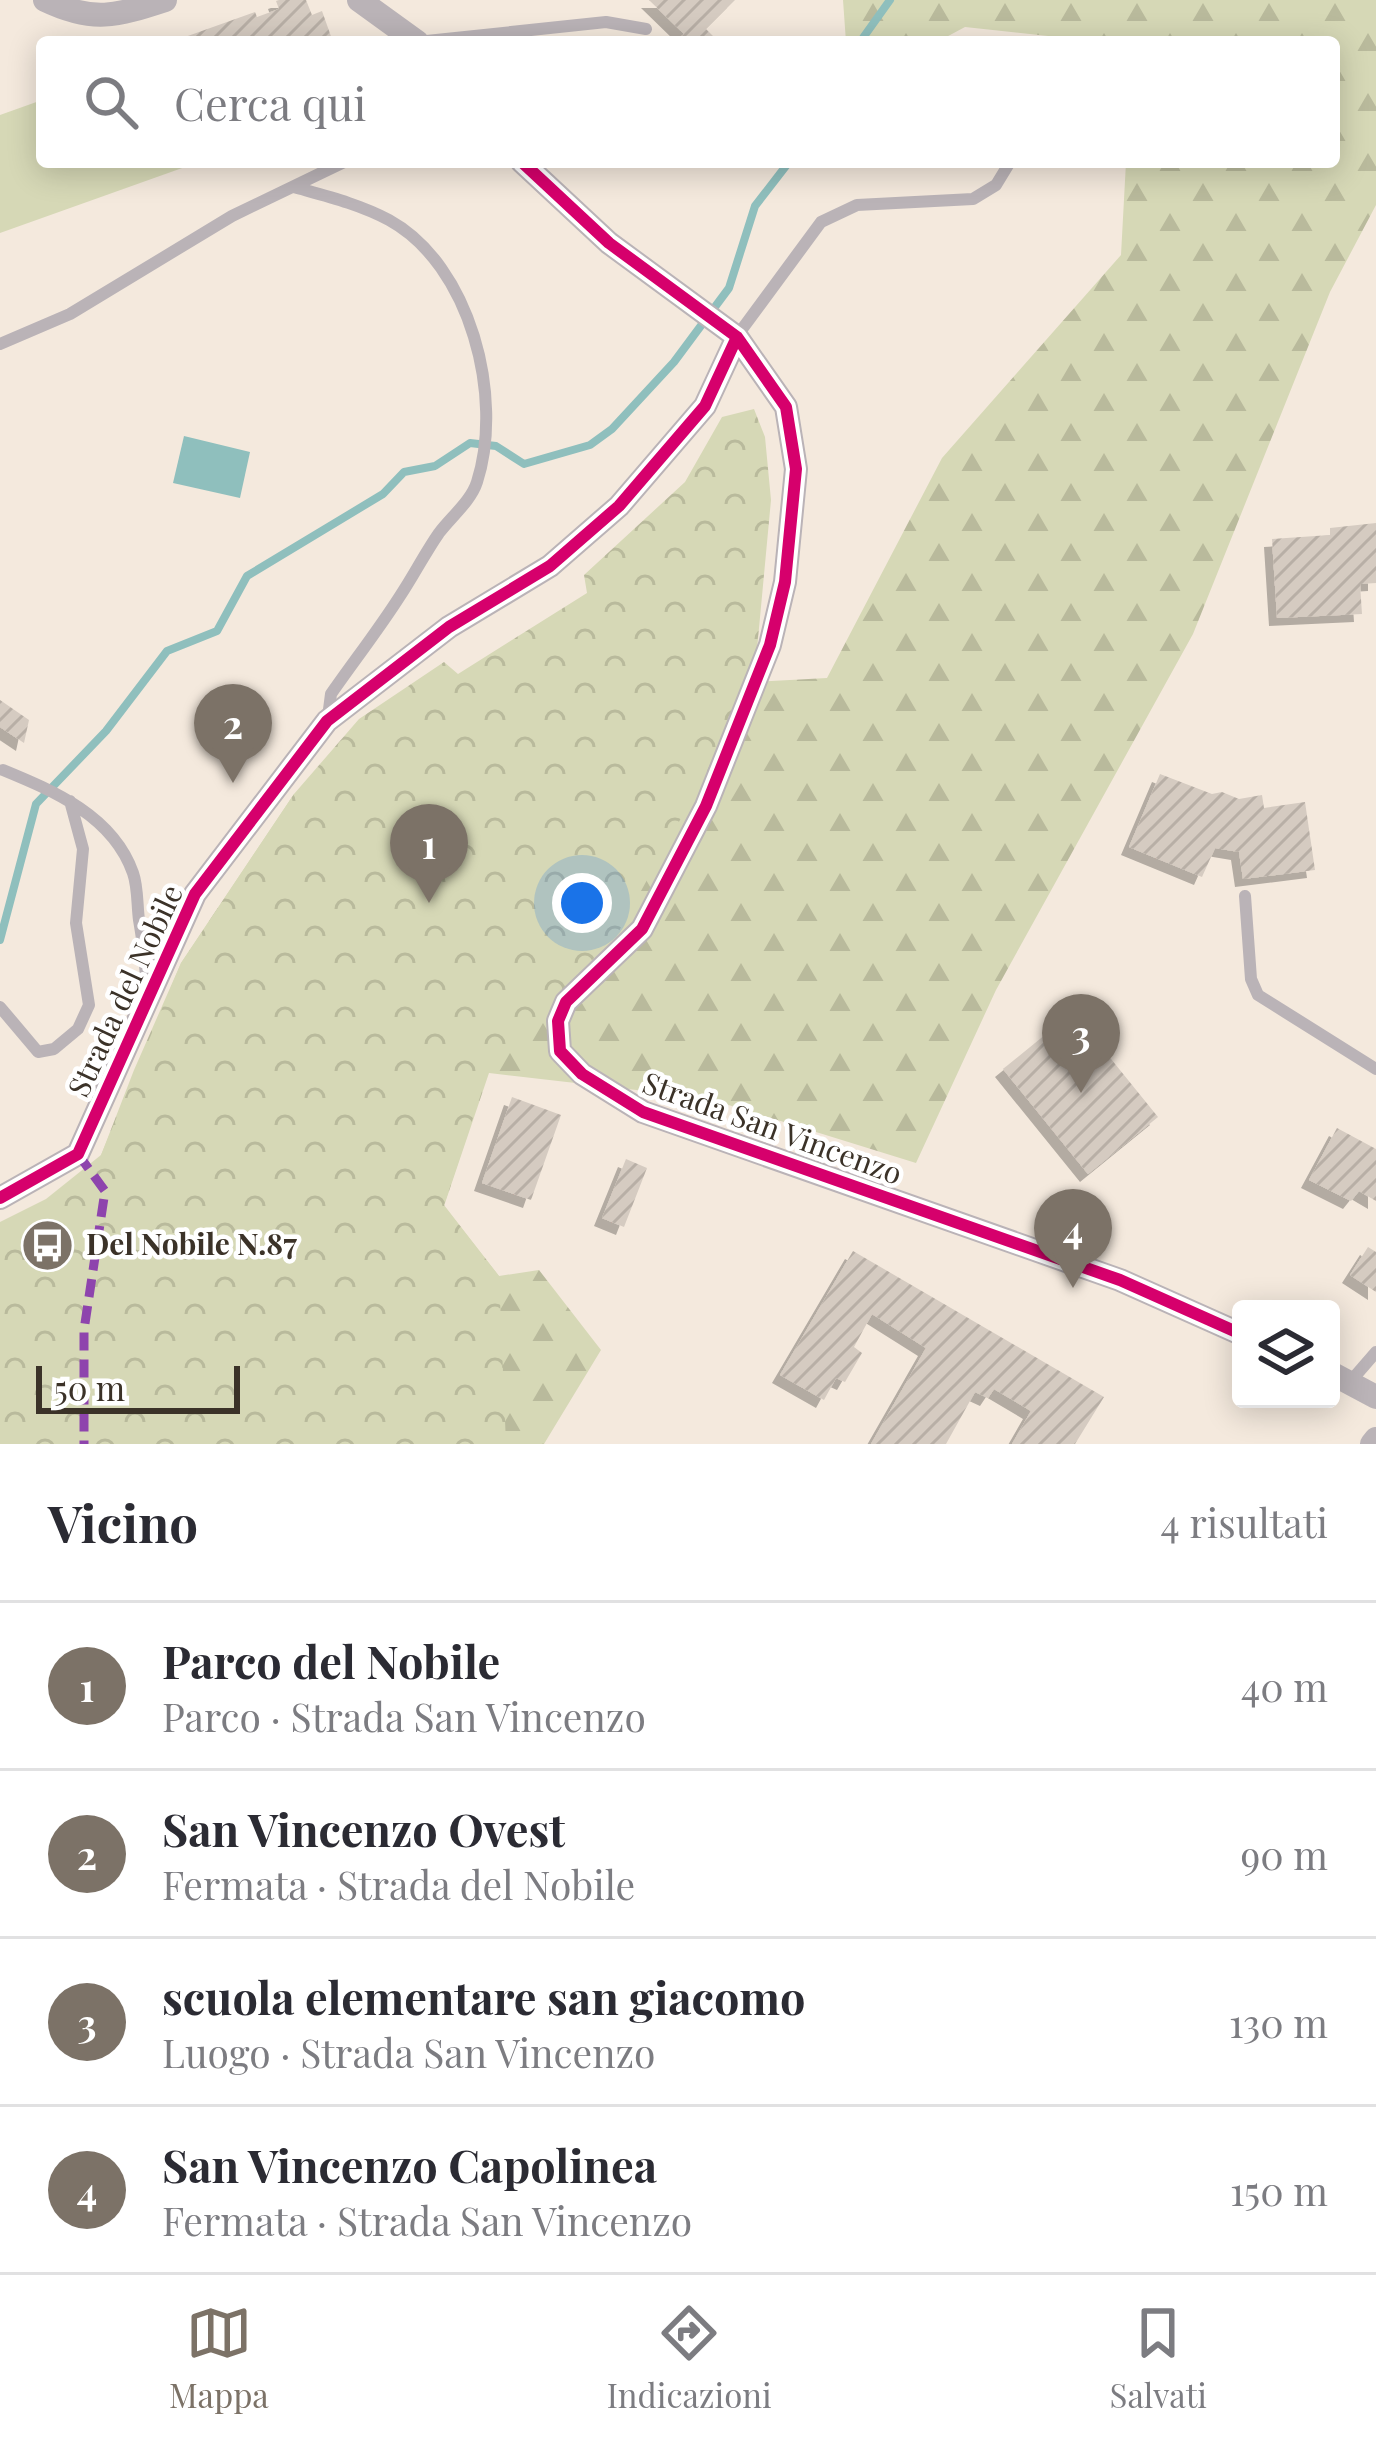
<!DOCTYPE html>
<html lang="it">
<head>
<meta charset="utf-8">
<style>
	:root { --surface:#fff; --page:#f7f7f7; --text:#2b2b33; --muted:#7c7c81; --line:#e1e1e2; --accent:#7c7267 }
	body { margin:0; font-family:"Playfair Display",serif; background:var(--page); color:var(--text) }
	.controls { position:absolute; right:36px; bottom:36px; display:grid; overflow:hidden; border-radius:12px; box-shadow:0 6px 30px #0003 }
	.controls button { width:108px; height:108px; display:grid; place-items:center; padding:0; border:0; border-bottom:3px solid var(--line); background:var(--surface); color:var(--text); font:60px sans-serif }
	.scale { position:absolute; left:36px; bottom:30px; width:204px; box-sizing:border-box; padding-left:12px; border:6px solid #3b3228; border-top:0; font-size:33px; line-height:42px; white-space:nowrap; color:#3b3228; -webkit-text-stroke:9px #fff; paint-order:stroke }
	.you { position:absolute; left:582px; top:903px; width:42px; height:42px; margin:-30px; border:9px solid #fff; border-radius:50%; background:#1a73e8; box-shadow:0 0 0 18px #1a73e833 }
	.badge { display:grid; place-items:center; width:78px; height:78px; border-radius:50%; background:var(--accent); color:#fff; font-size:39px; font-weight:700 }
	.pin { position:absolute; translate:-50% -99px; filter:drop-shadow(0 3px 6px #0008) }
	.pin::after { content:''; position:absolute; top:63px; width:42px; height:36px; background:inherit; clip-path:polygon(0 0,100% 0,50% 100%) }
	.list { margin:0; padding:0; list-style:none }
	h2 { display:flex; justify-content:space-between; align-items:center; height:156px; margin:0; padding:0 48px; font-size:51px }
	h2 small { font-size:39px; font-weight:400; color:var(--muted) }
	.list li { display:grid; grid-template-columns:78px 1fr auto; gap:36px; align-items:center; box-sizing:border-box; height:168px; padding:0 48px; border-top:3px solid var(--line) }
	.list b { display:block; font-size:45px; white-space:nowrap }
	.list p { margin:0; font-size:39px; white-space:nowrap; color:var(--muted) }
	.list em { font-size:39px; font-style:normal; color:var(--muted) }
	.icon { flex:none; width:66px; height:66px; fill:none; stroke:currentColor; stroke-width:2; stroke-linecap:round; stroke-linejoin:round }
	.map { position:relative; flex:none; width:1376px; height:1444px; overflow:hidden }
	.search { position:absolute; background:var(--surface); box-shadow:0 6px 30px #0003; left:36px; right:36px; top:36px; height:132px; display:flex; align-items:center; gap:30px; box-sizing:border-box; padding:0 42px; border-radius:12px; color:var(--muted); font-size:45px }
	.sheet { height:828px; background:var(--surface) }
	nav { display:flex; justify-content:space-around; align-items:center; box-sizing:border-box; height:168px; border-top:3px solid var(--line); background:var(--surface); font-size:33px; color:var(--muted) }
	nav a { display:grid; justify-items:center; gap:6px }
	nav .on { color:var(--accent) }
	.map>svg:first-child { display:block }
</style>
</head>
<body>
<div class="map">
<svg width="1376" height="1444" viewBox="0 0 1376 1444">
	<defs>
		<pattern id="forest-firs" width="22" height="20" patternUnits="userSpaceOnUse" patternTransform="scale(3)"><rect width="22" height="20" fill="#d6d8b6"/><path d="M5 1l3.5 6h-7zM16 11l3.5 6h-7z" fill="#b9ba9c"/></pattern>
		<pattern id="park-crowns" width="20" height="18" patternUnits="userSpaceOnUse" patternTransform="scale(3)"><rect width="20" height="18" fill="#d6d8b6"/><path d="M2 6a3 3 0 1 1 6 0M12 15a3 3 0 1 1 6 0" fill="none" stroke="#b9ba9c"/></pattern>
		<pattern id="building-hatch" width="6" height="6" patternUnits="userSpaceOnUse" patternTransform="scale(3)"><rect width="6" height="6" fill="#d5cbc1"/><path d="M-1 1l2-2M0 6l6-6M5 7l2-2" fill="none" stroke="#b8afa6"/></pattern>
		<filter id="shadow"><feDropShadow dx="-8" dy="8" stdDeviation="0" flood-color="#0004"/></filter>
	</defs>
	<rect width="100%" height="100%" fill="#f4e9dd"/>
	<path fill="url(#forest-firs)" d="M 843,0 L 1376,0 L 1376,205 L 1330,292 L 1193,634 L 996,990 L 916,1163 L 706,1098 L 489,1073 L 444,1206 L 499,1276 L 539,1270 L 601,1350 L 544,1444 L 0,1444 L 36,1323 L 134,1070 L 181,963 L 294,794 L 425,783 L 625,689 L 827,678 L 942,458 L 1121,255 L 1126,162 L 1334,162 L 1334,42 L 1060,42 L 1048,36 L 965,27 L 937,42 L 846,42 Z"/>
	<path fill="url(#park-crowns)" d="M 754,409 L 765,437 L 771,500 L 756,660 L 708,769 L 619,931 L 488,1073 L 444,1205 L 499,1276 L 506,1444 L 0,1444 L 0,1222 L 46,1199 L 101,1155 L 181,963 L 294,794 L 359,719 L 444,662 L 458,674 L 587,593 L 584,575 L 685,482 L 722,417 Z"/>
	<path fill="#d6d8b6" d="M 42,100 L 42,162 L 183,162 L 185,167 L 0,233 L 0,115 Z"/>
	<path fill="#8fbfbd" d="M 184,436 L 250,452 L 240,498 L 173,483 Z"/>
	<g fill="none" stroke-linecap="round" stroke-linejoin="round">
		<path stroke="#8fbfbd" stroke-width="8" d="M 860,42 L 890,0
			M 0,940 L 36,804 L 106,731 L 167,651 L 217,631 L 247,576 L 383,494 L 404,472 L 435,466 L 470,443 L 496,446 L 524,464 L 590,445 L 612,429 L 674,362 L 729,288 L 755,206 L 789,162"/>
	</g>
	<path fill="url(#building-hatch)" filter="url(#shadow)" d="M 279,0 L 306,0 L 312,15 L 322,11 L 333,42 L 171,42 L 255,12 L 257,17 L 279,9 L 276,1 Z
		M 649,0 L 735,0 L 706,29 L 719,42 L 675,42 L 684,34 Z
		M 1376,523 L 1376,583 L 1360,584 L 1362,614 L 1277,618 L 1272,539 L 1330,535 L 1330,528 Z
		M 0,700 L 29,720 L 24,743 L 0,727 Z
		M 1160,774 L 1212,794 L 1222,792 L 1239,799 L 1262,795 L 1264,808 L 1305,802 L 1315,870 L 1243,879 L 1239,852 L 1215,848 L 1202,877 L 1129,847 Z
		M 1073,1012 L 1158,1117 L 1088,1174 L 1003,1069 Z
		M 512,1097 L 561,1115 L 531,1200 L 482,1183 Z
		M 1337,1128 L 1376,1149 L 1376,1201 L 1359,1191 L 1351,1201 L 1309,1180 Z
		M 626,1159 L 647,1168 L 624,1227 L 602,1218 Z
		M 1368,1247 L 1376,1252 L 1376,1292 L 1350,1275 Z
		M 853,1251 L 1104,1397 L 1075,1444 L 1012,1444 L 1031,1411 L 994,1389 L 988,1398 L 975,1392 L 946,1444 L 871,1444 L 926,1348 L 872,1314 L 854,1347 L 862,1353 L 845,1382 L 836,1378 L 824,1400 L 780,1375 Z"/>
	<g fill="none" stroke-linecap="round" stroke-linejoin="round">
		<path stroke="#bab3b7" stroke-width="12" d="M 417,42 L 606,22 L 646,29
			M 294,187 C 326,196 359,204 389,220 C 471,265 504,398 477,482 C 471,501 451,517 439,533 C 425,553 414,575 400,596 C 379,629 354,661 331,694 L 328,717
			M 737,336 L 821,222 L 857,205 L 973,199 L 996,185 L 1010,162
			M 0,344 L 70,314 L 232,216 L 344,162
			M 3,770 C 54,791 113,816 133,873 C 138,887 137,905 139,920 C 143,943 146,963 146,986
			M 1245,896 L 1251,979 L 1258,995 L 1376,1069
			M 0,1007 L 38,1052 L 54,1049 L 78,1029 L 89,1005 L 76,923 L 83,849 L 70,801
			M 1350,1382 L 1376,1352"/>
		<path stroke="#bab3b7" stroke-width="24" d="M 45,0 C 93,23 116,16 165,0
			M 359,0 L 417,42
			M 522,162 L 609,243 L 737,337 L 786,407 L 796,469 L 785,582 L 770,645 L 706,806 L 642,929 L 566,1002 L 558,1021 L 560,1051 L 582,1074 L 643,1112 L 1120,1280 L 1241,1334
			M 0,1198 L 78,1154 L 195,894 L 327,721 L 449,627 L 550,566 L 619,506 L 705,406 L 737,337
			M 1331,1373 L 1376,1397
			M 1372,1444 L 1376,1439"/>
		<path stroke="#8e44ad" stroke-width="9" stroke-dasharray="18 9" stroke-linecap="butt" d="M 78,1154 L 105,1191 L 84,1330 L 84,1444"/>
		<defs>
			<path id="cycleway" d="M 522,162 L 609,243 L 737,337 L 786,407 L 796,469 L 785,582 L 770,645 L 706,806 L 642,929 L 566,1002 L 558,1021 L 560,1051 L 582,1074 L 643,1112 L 1120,1280 L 1241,1334
				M 0,1198 L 78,1154 L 195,894 L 327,721 L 449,627 L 550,566 L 619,506 L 705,406 L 737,337"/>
		</defs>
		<use href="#cycleway" stroke="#fff" stroke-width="20"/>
		<use href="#cycleway" stroke="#d6006c" stroke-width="12"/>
	</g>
	<defs>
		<symbol id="bus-disc" viewBox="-11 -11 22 22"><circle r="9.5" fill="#7c7267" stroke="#fff"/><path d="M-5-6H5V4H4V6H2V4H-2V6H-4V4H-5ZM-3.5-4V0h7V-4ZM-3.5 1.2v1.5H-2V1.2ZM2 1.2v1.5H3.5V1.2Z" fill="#fff"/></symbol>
	</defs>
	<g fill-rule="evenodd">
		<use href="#bus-disc" x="18" y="1216" width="59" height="59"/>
	</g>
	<g text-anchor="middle" stroke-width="9" stroke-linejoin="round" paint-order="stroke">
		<g font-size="30" fill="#3b3228" stroke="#fff">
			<text transform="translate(126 991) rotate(-65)" y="10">Strada del Nobile</text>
			<text transform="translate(772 1129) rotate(20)" y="10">Strada San Vincenzo</text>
		</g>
		<g font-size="30" font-weight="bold" fill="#3b3228" stroke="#fff" text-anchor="start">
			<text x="86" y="1255">Del Nobile N.87</text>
		</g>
	</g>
</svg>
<div class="controls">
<button><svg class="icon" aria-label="layers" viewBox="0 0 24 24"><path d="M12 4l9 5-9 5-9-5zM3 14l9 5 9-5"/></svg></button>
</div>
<div class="scale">50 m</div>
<div class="you"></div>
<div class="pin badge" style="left:429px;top:903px">1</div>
<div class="pin badge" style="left:233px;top:783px">2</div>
<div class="pin badge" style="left:1081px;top:1093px">3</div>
<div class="pin badge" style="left:1073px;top:1288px">4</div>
<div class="search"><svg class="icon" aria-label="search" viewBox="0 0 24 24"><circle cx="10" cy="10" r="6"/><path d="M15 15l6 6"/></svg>Cerca qui</div>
</div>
<section class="sheet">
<h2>Vicino<small>4 risultati</small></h2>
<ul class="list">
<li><span class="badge">1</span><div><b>Parco del Nobile</b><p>Parco · Strada San Vincenzo</p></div><em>40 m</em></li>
<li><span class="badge">2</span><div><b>San Vincenzo Ovest</b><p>Fermata · Strada del Nobile</p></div><em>90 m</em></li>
<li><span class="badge">3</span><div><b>scuola elementare san giacomo</b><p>Luogo · Strada San Vincenzo</p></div><em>130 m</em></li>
<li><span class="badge">4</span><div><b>San Vincenzo Capolinea</b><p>Fermata · Strada San Vincenzo</p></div><em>150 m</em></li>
</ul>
</section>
<nav>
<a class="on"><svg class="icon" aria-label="map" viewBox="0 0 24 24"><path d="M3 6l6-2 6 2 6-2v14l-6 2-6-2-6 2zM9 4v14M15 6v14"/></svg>Mappa</a>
<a><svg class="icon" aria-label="directions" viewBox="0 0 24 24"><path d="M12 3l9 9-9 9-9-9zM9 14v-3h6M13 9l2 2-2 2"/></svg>Indicazioni</a>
<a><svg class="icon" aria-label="saved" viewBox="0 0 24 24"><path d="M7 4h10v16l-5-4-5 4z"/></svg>Salvati</a>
</nav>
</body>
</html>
